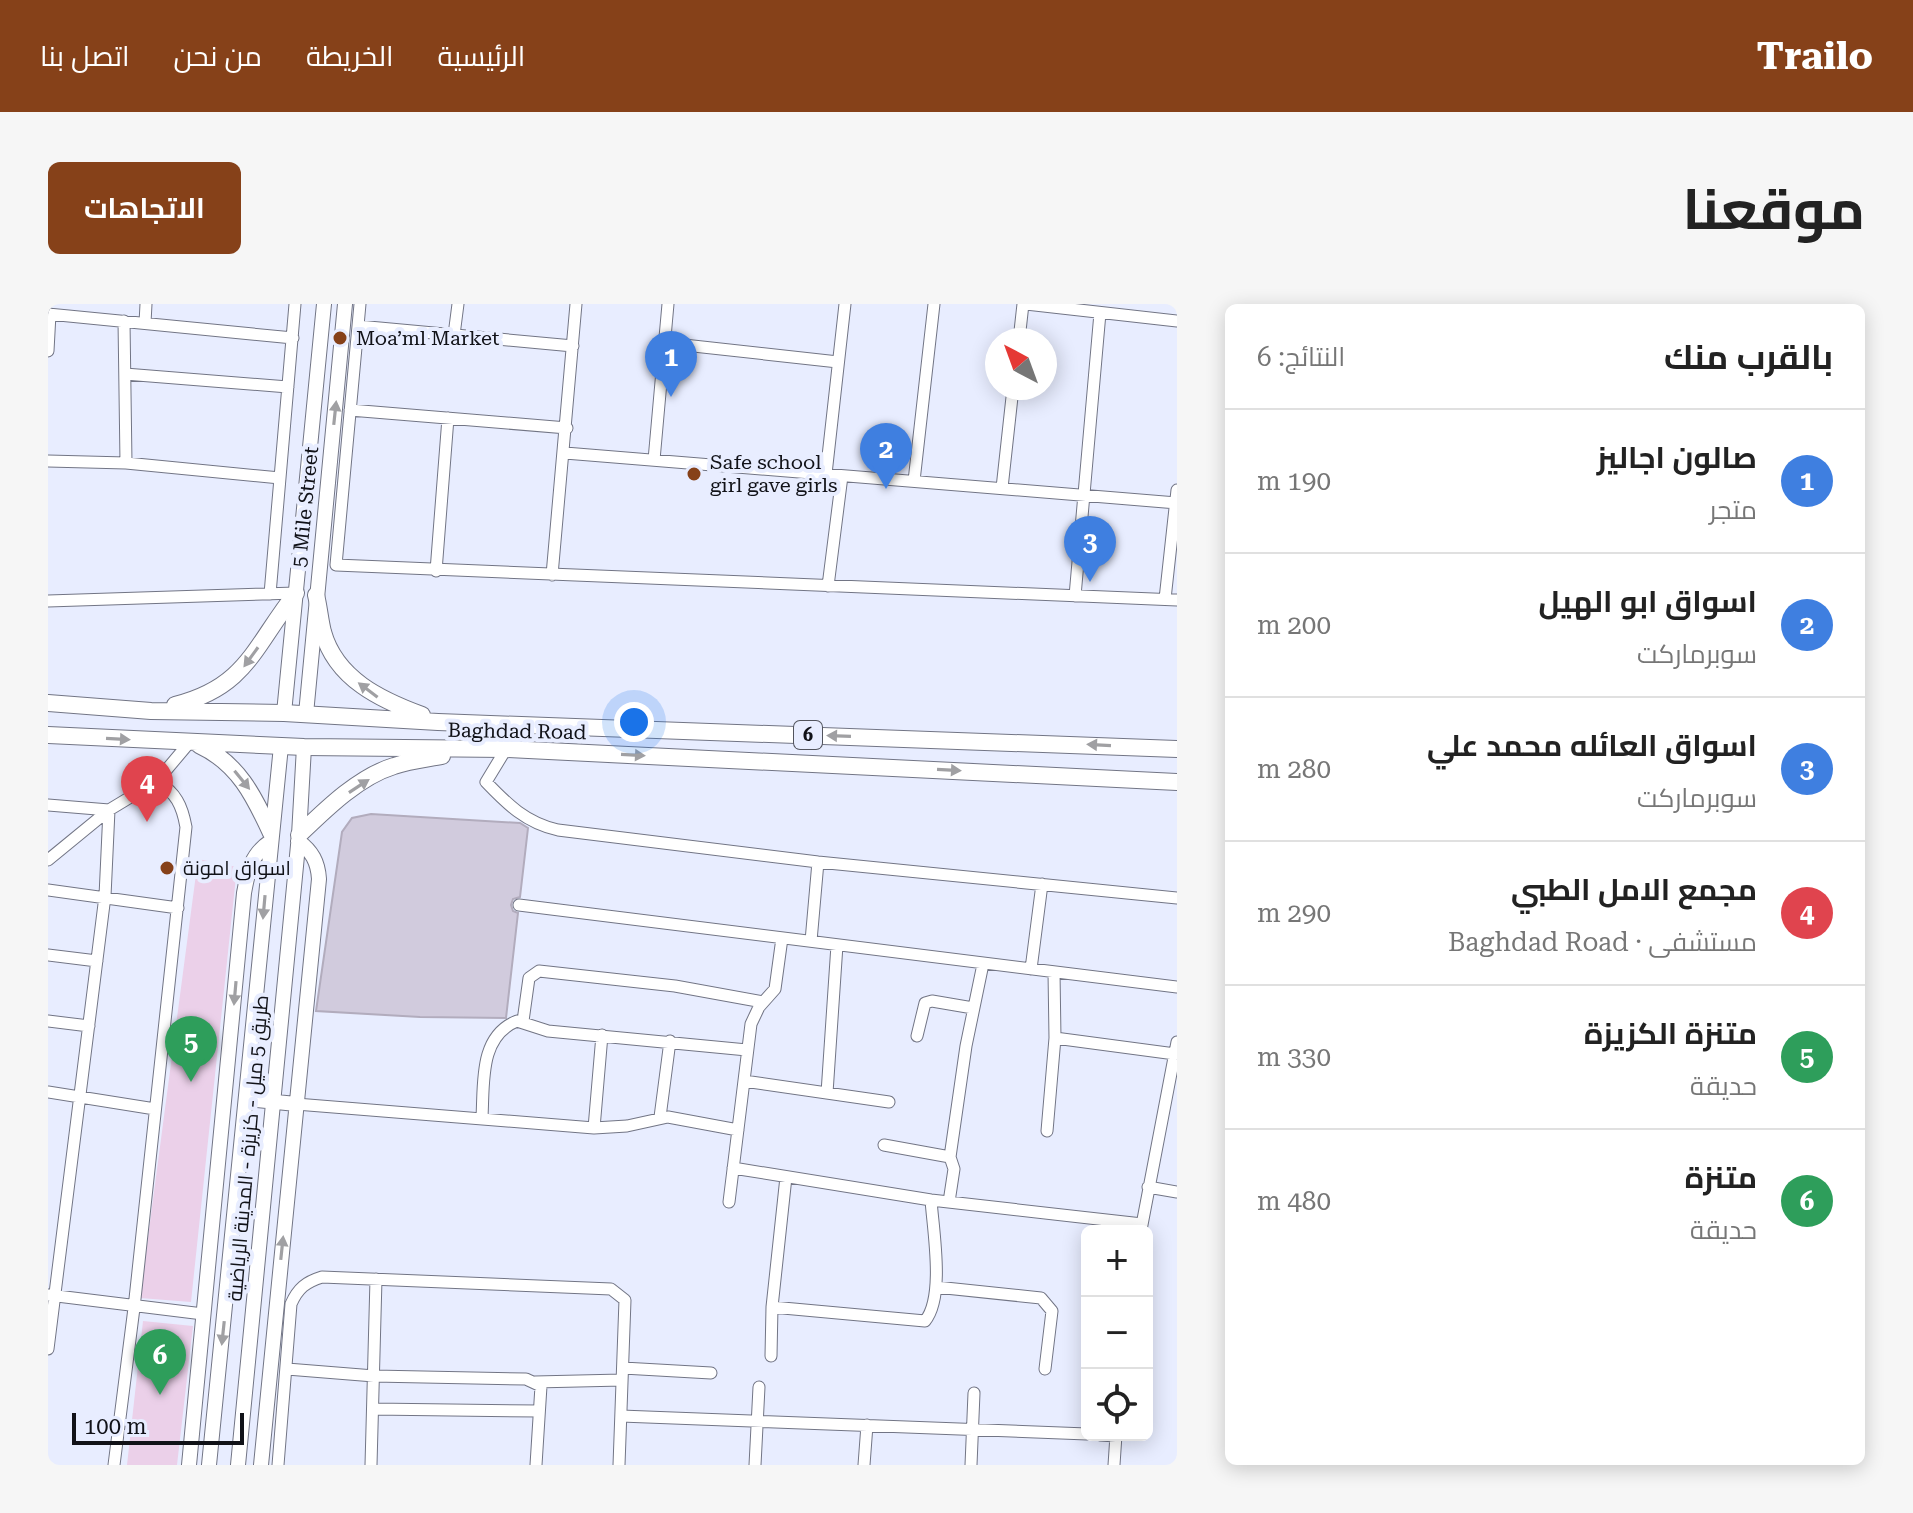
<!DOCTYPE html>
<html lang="ar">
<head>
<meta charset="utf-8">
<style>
	:root { --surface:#fff; --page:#f6f6f6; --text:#222; --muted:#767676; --line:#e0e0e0; --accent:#864119 }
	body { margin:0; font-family:"Roboto Serif",Cairo,serif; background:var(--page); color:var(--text); direction:rtl }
	.controls { position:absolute; right:24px; bottom:24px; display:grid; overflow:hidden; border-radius:12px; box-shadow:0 4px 20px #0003 }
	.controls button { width:72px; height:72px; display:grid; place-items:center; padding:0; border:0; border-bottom:2px solid var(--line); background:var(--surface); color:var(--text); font:40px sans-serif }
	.compass { position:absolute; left:937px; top:24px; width:72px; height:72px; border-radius:50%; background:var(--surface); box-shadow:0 4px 20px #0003; rotate:319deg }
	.scale { position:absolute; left:24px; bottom:20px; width:172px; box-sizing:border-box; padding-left:8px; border:4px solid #111218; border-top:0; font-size:22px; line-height:28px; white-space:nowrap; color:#111218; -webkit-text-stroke:6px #e8edff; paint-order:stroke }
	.you { position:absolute; left:586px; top:418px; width:28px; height:28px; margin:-20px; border:6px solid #fff; border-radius:50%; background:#1a73e8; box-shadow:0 0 0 12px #1a73e833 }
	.badge { display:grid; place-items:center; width:52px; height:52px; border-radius:50%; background:var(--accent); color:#fff; font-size:26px; font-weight:700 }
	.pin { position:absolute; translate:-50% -66px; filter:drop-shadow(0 2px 4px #0008) }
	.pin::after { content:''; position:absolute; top:42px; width:28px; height:24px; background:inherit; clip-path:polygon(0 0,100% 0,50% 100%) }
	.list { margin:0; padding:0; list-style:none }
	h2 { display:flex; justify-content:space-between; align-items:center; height:104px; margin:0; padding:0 32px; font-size:34px }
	h2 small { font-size:26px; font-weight:400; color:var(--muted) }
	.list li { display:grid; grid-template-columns:52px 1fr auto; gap:24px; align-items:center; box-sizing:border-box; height:144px; padding:0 32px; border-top:2px solid var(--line) }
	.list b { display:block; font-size:30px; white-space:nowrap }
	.list p { margin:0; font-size:26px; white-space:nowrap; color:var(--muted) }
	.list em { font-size:26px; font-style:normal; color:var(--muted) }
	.icon { flex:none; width:44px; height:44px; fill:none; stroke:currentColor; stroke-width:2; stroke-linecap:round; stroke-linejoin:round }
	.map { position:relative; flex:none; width:1129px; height:1161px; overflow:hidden; direction:ltr; border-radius:12px }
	header { display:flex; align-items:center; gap:48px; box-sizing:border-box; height:112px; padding:0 40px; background:var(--accent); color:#fff }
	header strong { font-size:38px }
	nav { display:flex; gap:44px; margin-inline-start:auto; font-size:28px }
	.intro { display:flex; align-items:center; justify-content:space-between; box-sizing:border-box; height:192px; padding:0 48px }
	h1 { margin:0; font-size:56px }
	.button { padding:20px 36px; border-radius:12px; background:var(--accent); color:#fff; font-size:28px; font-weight:700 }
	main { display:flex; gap:48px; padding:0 48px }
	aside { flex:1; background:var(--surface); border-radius:12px; box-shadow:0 4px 20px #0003 }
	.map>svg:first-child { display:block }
</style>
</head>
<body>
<header>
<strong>Trailo</strong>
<nav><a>الرئيسية</a><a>الخريطة</a><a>من نحن</a><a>اتصل بنا</a></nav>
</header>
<div class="intro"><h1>موقعنا</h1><a class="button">الاتجاهات</a></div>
<main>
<aside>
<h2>بالقرب منك<small>النتائج: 6</small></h2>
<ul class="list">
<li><span class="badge" style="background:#3f7fe0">1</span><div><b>صالون اجاليز</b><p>متجر</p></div><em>190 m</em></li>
<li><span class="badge" style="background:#3f7fe0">2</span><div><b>اسواق ابو الهيل</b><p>سوبرماركت</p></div><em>200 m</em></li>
<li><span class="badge" style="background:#3f7fe0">3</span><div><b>اسواق العائله محمد علي</b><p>سوبرماركت</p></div><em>280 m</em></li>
<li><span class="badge" style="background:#e0444e">4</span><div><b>مجمع الامل الطبي</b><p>مستشفى · Baghdad Road</p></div><em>290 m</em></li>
<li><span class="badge" style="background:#2e9e5b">5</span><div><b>متنزة الكزيزة</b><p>حديقة</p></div><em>330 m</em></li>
<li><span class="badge" style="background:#2e9e5b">6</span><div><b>متنزة</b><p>حديقة</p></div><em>480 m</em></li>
</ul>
</aside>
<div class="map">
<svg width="1129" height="1161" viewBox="0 0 1129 1161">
	<rect width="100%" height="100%" fill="#e8edff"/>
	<path fill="#ebd0e9" d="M 150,555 L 189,563 L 143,998 L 92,994 Z
		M 95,1017 L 145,1022 L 129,1161 L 79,1161 Z"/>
	<path fill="#d1cbdd" stroke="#b2acbd" stroke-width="2" d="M 323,510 L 472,519 L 480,524 L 472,593 L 465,595 L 463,601 L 465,607 L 470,609 L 458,714 L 372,713 L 268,707 L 294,528 L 304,514 Z"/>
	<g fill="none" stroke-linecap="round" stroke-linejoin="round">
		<defs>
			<path id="minor" d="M 312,0 L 288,261 L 1129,296
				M 978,0 L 1129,17
				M 0,10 L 245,34
				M 76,17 L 78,159
				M 97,19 L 98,0
				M 310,22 L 525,42
				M 406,31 L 410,0
				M 971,36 L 975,0
				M 618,39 L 790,58
				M 0,47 L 2,10
				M 77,70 L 240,83
				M 302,106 L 519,124
				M 517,149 L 1129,199
				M 606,156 L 620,0
				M 0,157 L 78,159 L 232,174
				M 778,170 L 797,0
				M 866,177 L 886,0
				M 954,184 L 965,84
				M 388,267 L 400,114
				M 504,271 L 528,0
				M 780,282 L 794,172
				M 222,290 L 247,0
				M 1027,292 L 1052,9
				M 1117,295 L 1129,186
				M 0,297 L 248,289
				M 458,445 L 438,478 C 459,500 478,519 510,526 L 770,558 L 1129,594
				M 109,477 L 141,439
				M 0,501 L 61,506 L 109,477 C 128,489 134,501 138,523 L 86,1004 L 66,1161
				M 0,556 L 61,506
				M 0,586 L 130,604
				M 471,601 L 1129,683
				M 763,637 L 770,558
				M 0,651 L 49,657
				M 983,665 L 994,580
				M 0,717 L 41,722
				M 475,717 L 481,674 L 491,667 L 627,682 L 715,698
				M 869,732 L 877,699 L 884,697 L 925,704
				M 1007,734 L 1127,750
				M 696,777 L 841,798
				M 0,788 L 107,805
				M 779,789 L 789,641
				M 248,800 L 546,824 L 579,822 L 620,813 L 690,826
				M 434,813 C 436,779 431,732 469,717 L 500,727 L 699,746
				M 612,813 L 622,737
				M 546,824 L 554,731
				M 999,827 L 1007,734 L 1006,668
				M 836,841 L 902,853
				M 685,864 L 883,896 L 1094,920
				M 1100,883 L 1129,888
				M 681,898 L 703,720 L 711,703 L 727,685 L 734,634
				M 901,898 L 906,865 L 902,853 L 918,742 L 935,660
				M 1093,926 L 1129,738
				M 888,983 L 993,994 L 1004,1007 L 997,1065
				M 1,991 L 155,1010
				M 724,1003 L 877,1017 C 897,993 885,926 883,896
				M 0,1045 L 57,592 L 61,506
				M 723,1052 L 724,1003 L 738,873
				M 575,1064 L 663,1069
				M 239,1065 L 326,1072 L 478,1075 L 493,1082 L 488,1161
				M 487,1078 L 574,1076
				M 325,1105 L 491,1107
				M 573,1112 L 1039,1130
				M 1052,1131 L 1068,1132
				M 230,1161 L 243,1000 C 250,984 258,978 274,973 L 563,985 L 577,996 L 571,1161
				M 323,1161 L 328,975
				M 707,1161 L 711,1083
				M 816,1161 L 819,1121
				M 923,1161 L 926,1089
				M 1066,1161 L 1068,1131"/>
			<path id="major" d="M 236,409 L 276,0
				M 258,410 L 297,0
				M 198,795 L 248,800
				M 141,1161 L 196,589 C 200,567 203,550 223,537
				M 161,1161 L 233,442
				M 190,1161 L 251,531 L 256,443
				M 213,1161 L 271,575 C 270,558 264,547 250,537"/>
			<path id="highway" d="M 268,291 C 271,303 272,316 275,328 C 288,375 333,396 374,411
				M 0,399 L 103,407 L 236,409 L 390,418 L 1129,445
				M 127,401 C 199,383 206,342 248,289
				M 0,431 L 256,443 L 458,445 L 1129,478
				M 151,441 C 190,459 206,492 223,529
				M 251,531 C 277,506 310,473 346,462 C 361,457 378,455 394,452"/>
		</defs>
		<use href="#minor" stroke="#727585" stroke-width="13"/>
		<use href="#major" stroke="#727585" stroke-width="16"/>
		<use href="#highway" stroke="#727585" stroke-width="18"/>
		<use href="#minor" stroke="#fff" stroke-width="11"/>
		<use href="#major" stroke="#fff" stroke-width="14"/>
		<use href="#highway" stroke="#fff" stroke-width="16"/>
	</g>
	<defs><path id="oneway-solid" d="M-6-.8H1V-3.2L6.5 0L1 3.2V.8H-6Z" transform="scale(2)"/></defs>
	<g fill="#a0a0a3">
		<use href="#oneway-solid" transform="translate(287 109) rotate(-84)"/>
		<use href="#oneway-solid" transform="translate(203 353) rotate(126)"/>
		<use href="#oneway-solid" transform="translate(320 386) rotate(-143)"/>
		<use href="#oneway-solid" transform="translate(791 432) rotate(-178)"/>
		<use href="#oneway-solid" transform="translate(70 435) rotate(3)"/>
		<use href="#oneway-solid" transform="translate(1051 441) rotate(-177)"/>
		<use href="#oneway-solid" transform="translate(585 451) rotate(3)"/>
		<use href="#oneway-solid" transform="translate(901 466) rotate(3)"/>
		<use href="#oneway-solid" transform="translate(194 476) rotate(51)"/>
		<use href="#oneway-solid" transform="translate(311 482) rotate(-33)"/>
		<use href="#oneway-solid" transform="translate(216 603) rotate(95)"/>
		<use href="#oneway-solid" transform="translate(187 689) rotate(95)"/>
		<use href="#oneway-solid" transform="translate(234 944) rotate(-84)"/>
		<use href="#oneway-solid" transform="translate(175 1029) rotate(96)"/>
	</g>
	<g fill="#864119" stroke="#e8edff" stroke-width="3">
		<circle cx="292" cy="34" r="8"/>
		<circle cx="646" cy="170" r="8"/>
		<circle cx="119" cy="564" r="8"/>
	</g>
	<g text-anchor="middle" stroke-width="8" stroke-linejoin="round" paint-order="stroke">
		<rect fill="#e8edff" stroke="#52545d" stroke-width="2" x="746" y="417" width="28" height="28" rx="6"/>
		<g font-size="18" font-weight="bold" fill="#111218">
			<text x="760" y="437">6</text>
		</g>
		<g font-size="20" fill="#111218" stroke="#e8edff" text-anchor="start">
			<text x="308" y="41">Moa’ml Market</text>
			<text x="662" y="165">Safe school<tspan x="662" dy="23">girl gave girls</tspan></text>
			<text x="135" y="571">اسواق امونة</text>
		</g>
		<g font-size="20" fill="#111218" stroke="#e8edff">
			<text transform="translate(257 203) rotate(-84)" y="7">5 Mile Street</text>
			<text transform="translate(469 427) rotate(1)" y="7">Baghdad Road</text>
			<text transform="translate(200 844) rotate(-85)" y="7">طريق 5 ميل - كزيزة - المدينة الرياضية</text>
		</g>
	</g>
</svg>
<div class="controls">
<button>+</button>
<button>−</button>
<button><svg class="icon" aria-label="locate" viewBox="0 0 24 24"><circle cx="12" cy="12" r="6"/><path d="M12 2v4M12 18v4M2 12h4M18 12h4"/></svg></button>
</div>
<svg class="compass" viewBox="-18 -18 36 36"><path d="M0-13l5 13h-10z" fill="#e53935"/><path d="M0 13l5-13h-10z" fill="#767676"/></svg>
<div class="scale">100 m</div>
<div class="you"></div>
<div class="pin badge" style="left:623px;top:93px;background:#3f7fe0">1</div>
<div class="pin badge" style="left:838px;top:185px;background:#3f7fe0">2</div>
<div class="pin badge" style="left:1042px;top:278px;background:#3f7fe0">3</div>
<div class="pin badge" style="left:99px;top:518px;background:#e0444e">4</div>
<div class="pin badge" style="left:143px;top:778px;background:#2e9e5b">5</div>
<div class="pin badge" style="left:112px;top:1091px;background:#2e9e5b">6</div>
</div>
</main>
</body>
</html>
